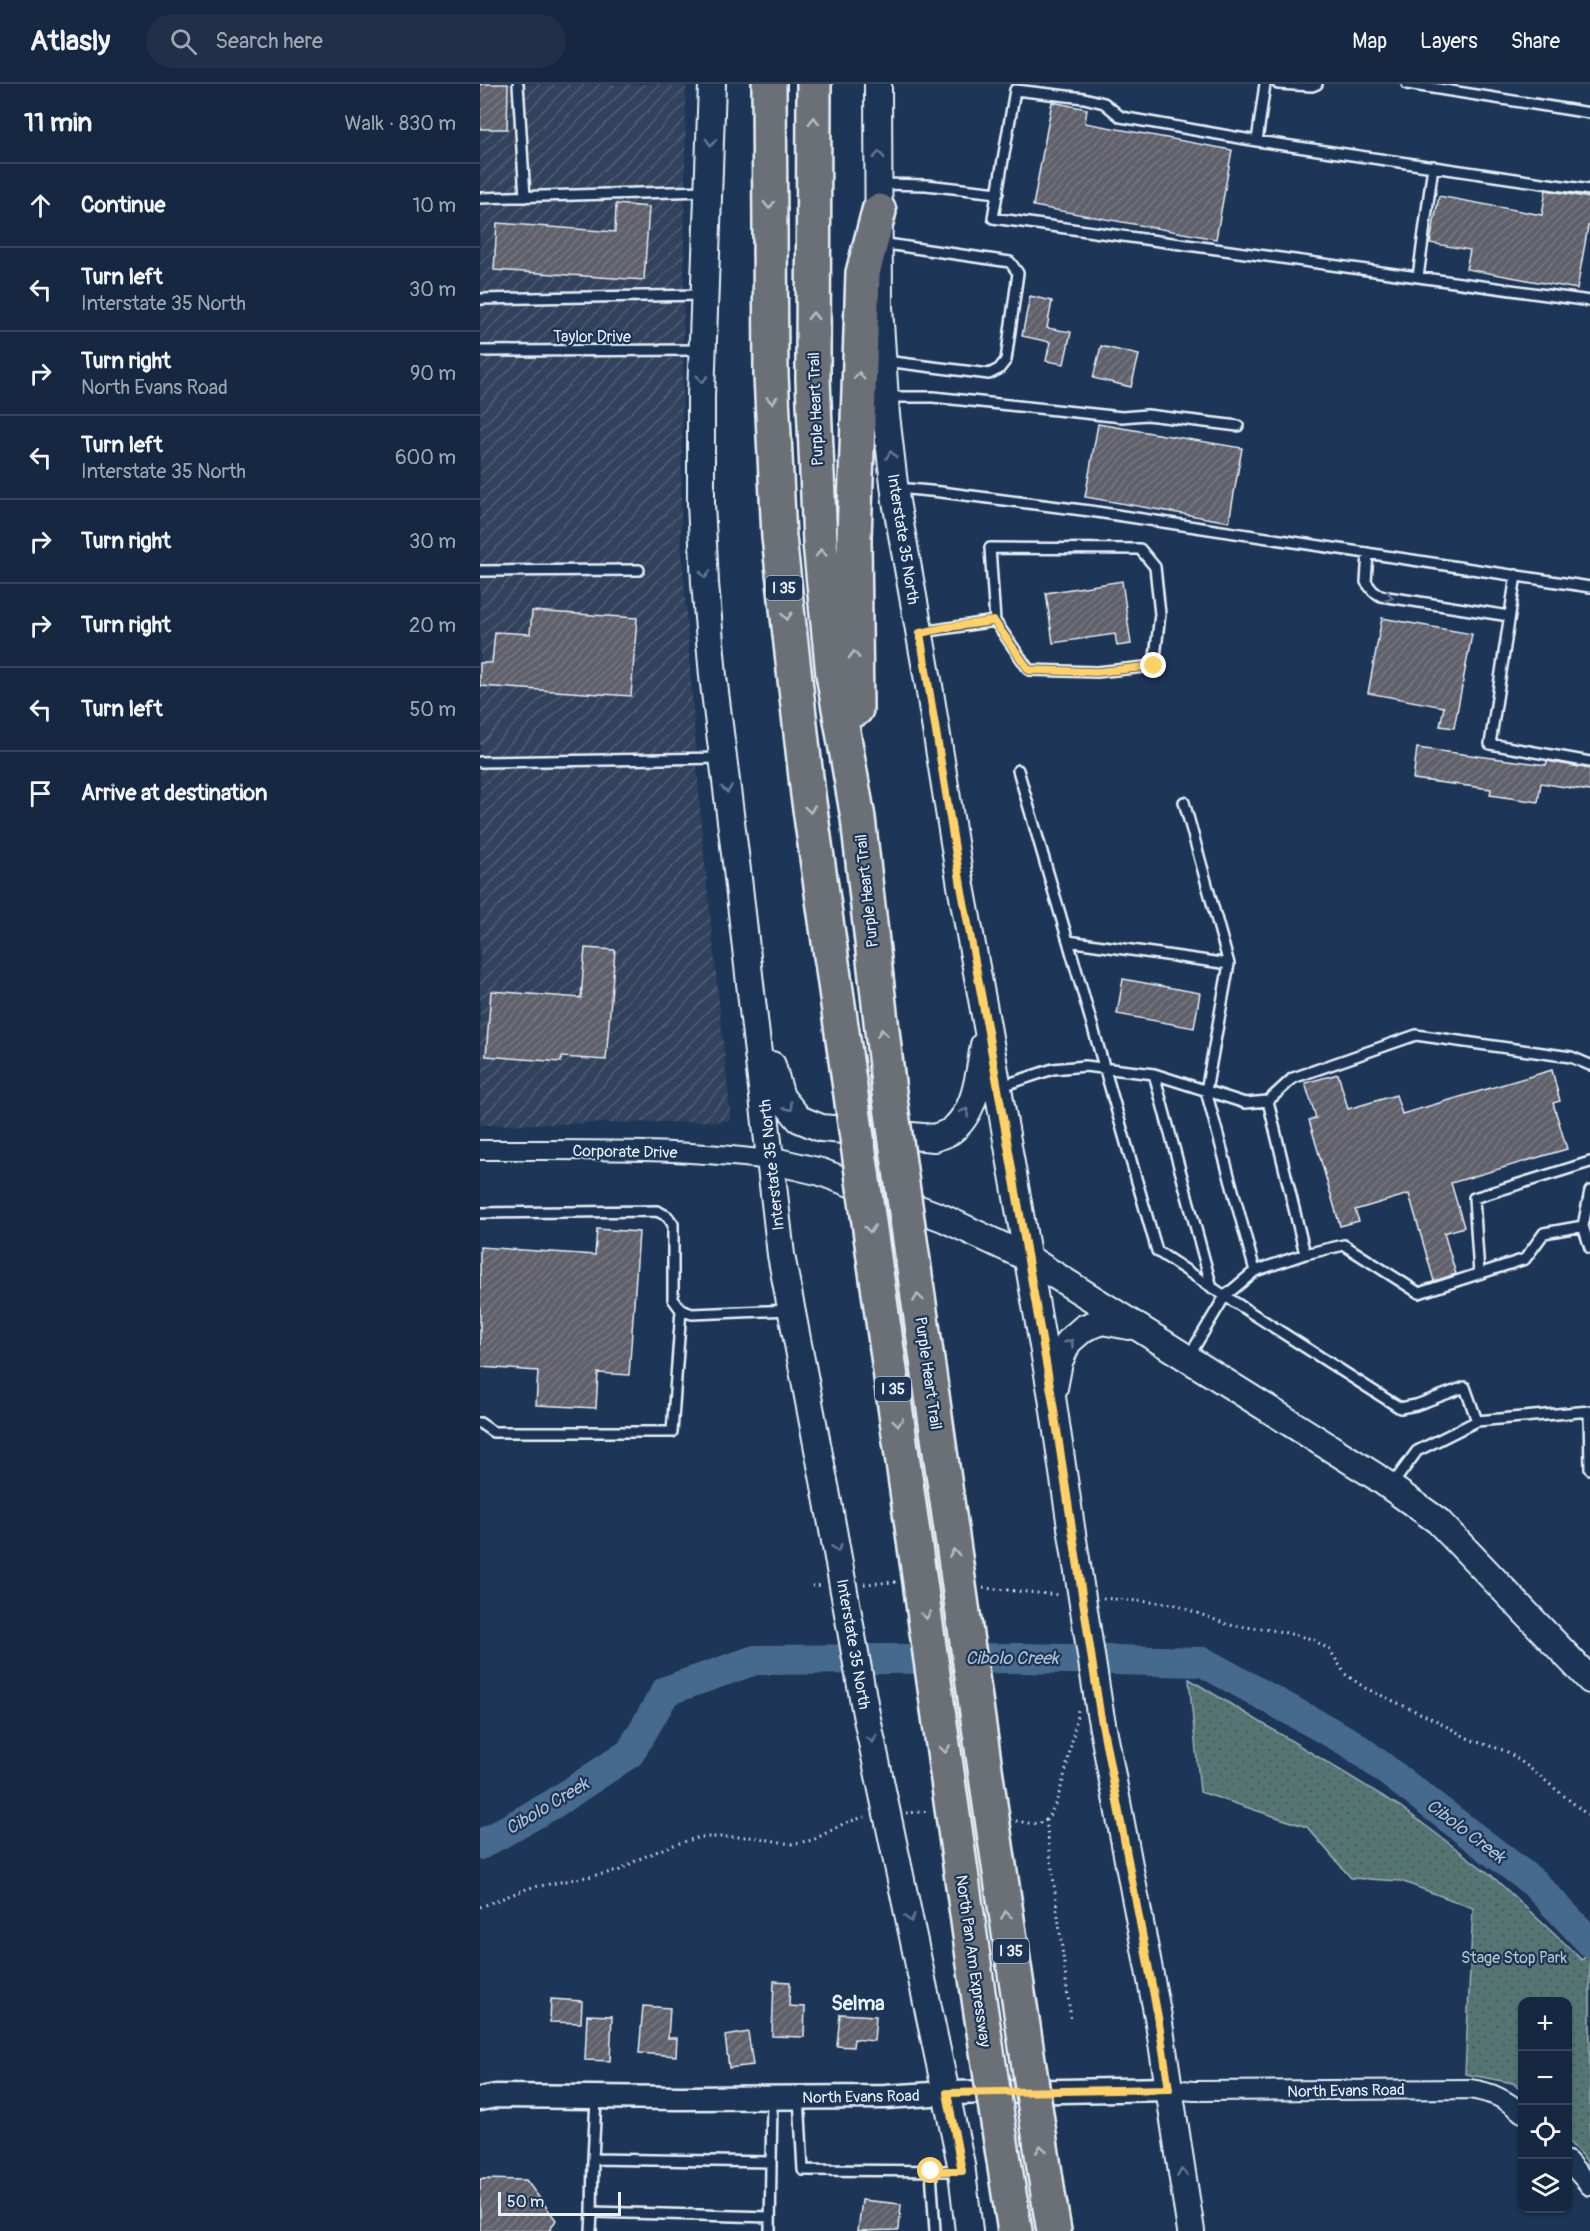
<!DOCTYPE html>
<html lang="en">
<head>
<meta charset="utf-8">
<style>
	:root { --surface:#162841; --page:#1f3048; --text:#f1f3f6; --muted:#9ea6b1; --line:#35445a }
	body { margin:0; font-family:Pangolin,sans-serif; background:var(--page); color:var(--text) }
	.controls { position:absolute; right:18px; bottom:18px; display:grid; overflow:hidden; border-radius:12px; box-shadow:0 2px 4px #0004 }
	.controls button { width:54px; height:54px; display:grid; place-items:center; padding:0; border:0; border-bottom:2px solid var(--line); background:var(--surface); color:var(--text); font:30px sans-serif }
	.scale { position:absolute; left:18px; bottom:15px; width:123px; box-sizing:border-box; padding-left:6px; border:3px solid #e8f1f8; border-top:0; font-size:16px; line-height:21px; white-space:nowrap; color:#e8f1f8; -webkit-text-stroke:4px #1d3557; paint-order:stroke }
	.stop { position:absolute; width:18px; height:18px; margin:-14px; border:4px solid #ffd166; border-radius:50%; background:#fff }
	.stop.end { background:#ffd166; border-color:#fff; box-shadow:0 2px 6px #0008 }
	.list { margin:0; padding:0; list-style:none }
	h2 { display:flex; justify-content:space-between; align-items:center; height:78px; margin:0; padding:0 24px; font-size:26px }
	h2 small { font-size:20px; font-weight:400; color:var(--muted) }
	.list li { display:grid; grid-template-columns:39px 1fr auto; gap:18px; align-items:center; box-sizing:border-box; height:84px; padding:0 24px; border-top:2px solid var(--line) }
	.list b { display:block; font-size:22px; white-space:nowrap }
	.list p { margin:0; font-size:20px; white-space:nowrap; color:var(--muted) }
	.list em { font-size:20px; font-style:normal; color:var(--muted) }
	.icon { flex:none; width:33px; height:33px; fill:none; stroke:currentColor; stroke-width:2; stroke-linecap:round; stroke-linejoin:round }
	.map { position:relative; flex:none; width:1110px; height:2147px; overflow:hidden }
	header { display:flex; align-items:center; gap:36px; box-sizing:border-box; height:84px; padding:0 30px; background:var(--surface); border-bottom:2px solid var(--line) }
	header strong { font-size:28px }
	nav { display:flex; gap:33px; margin-inline-start:auto; font-size:21px }
	.search { width:420px; height:54px; background:var(--page); display:flex; align-items:center; gap:15px; box-sizing:border-box; padding:0 21px; border-radius:33px; color:var(--muted); font-size:22px }
	main { display:flex }
	aside { flex:1; background:var(--surface) }
	.map>svg:first-child { display:block }
</style>
</head>
<body>
<header>
<strong>Atlasly</strong>
<div class="search"><svg class="icon" aria-label="search" viewBox="0 0 24 24"><circle cx="10" cy="10" r="6"/><path d="M15 15l6 6"/></svg>Search here</div>
<nav><a>Map</a><a>Layers</a><a>Share</a></nav>
</header>
<main>
<aside>
<h2>11 min<small>Walk · 830 m</small></h2>
<ul class="list">
<li><svg class="icon" aria-label="ahead" viewBox="0 0 24 24"><path d="M12 20V5M6 11l6-6 6 6"/></svg><div><b>Continue</b></div><em>10 m</em></li>
<li><svg class="icon" aria-label="left" viewBox="0 0 24 24"><path d="M17 20v-9H6M10 6l-5 5 5 5"/></svg><div><b>Turn left</b><p>Interstate 35 North</p></div><em>30 m</em></li>
<li><svg class="icon" aria-label="right" viewBox="0 0 24 24"><path d="M7 20v-9h11M14 6l5 5-5 5"/></svg><div><b>Turn right</b><p>North Evans Road</p></div><em>90 m</em></li>
<li><svg class="icon" aria-label="left" viewBox="0 0 24 24"><path d="M17 20v-9H6M10 6l-5 5 5 5"/></svg><div><b>Turn left</b><p>Interstate 35 North</p></div><em>600 m</em></li>
<li><svg class="icon" aria-label="right" viewBox="0 0 24 24"><path d="M7 20v-9h11M14 6l5 5-5 5"/></svg><div><b>Turn right</b></div><em>30 m</em></li>
<li><svg class="icon" aria-label="right" viewBox="0 0 24 24"><path d="M7 20v-9h11M14 6l5 5-5 5"/></svg><div><b>Turn right</b></div><em>20 m</em></li>
<li><svg class="icon" aria-label="left" viewBox="0 0 24 24"><path d="M17 20v-9H6M10 6l-5 5 5 5"/></svg><div><b>Turn left</b></div><em>50 m</em></li>
<li><svg class="icon" aria-label="arrive" viewBox="0 0 24 24"><path d="M6 21V4h12l-3 4 3 4H6"/></svg><div><b>Arrive at destination</b></div></li>
</ul>
</aside>
<div class="map">
<svg width="1110" height="2147" viewBox="0 0 1110 2147">
	<defs>
		<pattern id="industrial-furrows" width="10" height="10" patternUnits="userSpaceOnUse" patternTransform="scale(1.5)"><rect width="10" height="10" fill="#31425d"/><path d="M-1 1l2-2M0 10L10 0M9 11l2-2" fill="none" stroke="#4f5e75"/></pattern>
		<pattern id="park-dots" width="8" height="8" patternUnits="userSpaceOnUse" patternTransform="scale(1.5)"><rect width="8" height="8" fill="#557473"/><path d="M2 2h.1M6 6h.1" fill="none" stroke="#4d5c5c" stroke-width="1.8" stroke-linecap="round"/></pattern>
		<pattern id="building-hatch" width="6" height="6" patternUnits="userSpaceOnUse" patternTransform="scale(1.5)"><rect width="6" height="6" fill="#61616b"/><path d="M-1 1l2-2M0 6l6-6M5 7l2-2" fill="none" stroke="#787881"/></pattern>
	</defs>
	<rect width="100%" height="100%" fill="#1d3557"/>
	<filter id="ink" filterUnits="userSpaceOnUse"><feTurbulence type="fractalNoise" baseFrequency=".0167" numOctaves="2"/><feDisplacementMap in="SourceGraphic" scale="12" xChannelSelector="R" yChannelSelector="G"/><feConvolveMatrix kernelMatrix="1 2 1 2 8 2 1 2 1" color-interpolation-filters="sRGB"/></filter>
	<g filter="url(#ink)">
		<path fill="url(#industrial-furrows)" d="M 0,0 L 206,0 L 201,453 L 221,740 L 251,1037 L 0,1041 Z"/>
		<path fill="url(#park-dots)" stroke="#9eb2b6" stroke-width="1.5" d="M 709,1595 L 921,1723 L 1011,1791 L 1102,1876 L 1110,1867 L 1110,2091 L 1106,2076 L 1088,2057 L 1088,1918 L 1042,1918 L 1042,2008 L 1033,1999 L 985,1990 L 993,1824 L 921,1797 L 871,1794 L 827,1743 L 720,1708 Z"/>
		<g fill="none" stroke-linecap="round" stroke-linejoin="round">
			<path stroke="#456a8d" stroke-width="30" d="M 0,1761 L 73,1720 L 150,1669 L 186,1607 L 275,1576 L 542,1574 L 723,1578 L 872,1660 L 1054,1799 L 1110,1858"/>
		</g>
		<path fill="url(#building-hatch)" stroke="#e8f1f8" stroke-width="1.5" d="M 0,0 L 28,0 L 27,45 L 0,45 Z
			M 572,18 L 607,25 L 605,39 L 752,66 L 736,155 L 553,122 Z
			M 1066,106 L 1110,114 L 1110,142 L 1108,142 L 1097,205 L 986,185 L 990,166 L 950,159 L 959,112 L 1062,131 Z
			M 136,120 L 169,123 L 164,196 L 14,186 L 17,139 L 135,148 Z
			M 550,212 L 572,217 L 567,244 L 591,248 L 584,280 L 566,277 L 570,258 L 542,252 Z
			M 621,262 L 659,271 L 651,303 L 613,294 Z
			M 618,340 L 762,364 L 749,438 L 605,413 Z
			M 642,497 L 651,560 L 637,562 L 635,550 L 573,559 L 566,509 Z
			M 52,527 L 157,534 L 151,612 L 0,602 L 0,579 L 12,579 L 15,548 L 50,550 Z
			M 902,534 L 992,550 L 974,644 L 960,642 L 964,623 L 888,609 Z
			M 937,664 L 1059,680 L 1066,681 L 1067,677 L 1110,685 L 1110,707 L 1061,699 L 1058,718 L 1010,711 L 1011,705 L 933,695 Z
			M 105,864 L 135,866 L 126,976 L 82,973 L 81,978 L 6,972 L 11,907 L 101,914 Z
			M 643,895 L 720,909 L 714,944 L 637,930 Z
			M 1072,986 L 1080,1017 L 1073,1019 L 1087,1065 L 971,1099 L 984,1143 L 964,1149 L 976,1190 L 954,1197 L 929,1110 L 875,1126 L 879,1137 L 860,1142 L 829,1036 L 836,1034 L 825,999 L 858,990 L 868,1025 L 916,1011 L 922,1030 Z
			M 117,1145 L 159,1148 L 149,1291 L 118,1289 L 116,1324 L 56,1321 L 58,1287 L 0,1283 L 0,1163 L 115,1171 Z
			M 294,1897 L 310,1898 L 309,1922 L 325,1923 L 324,1953 L 292,1952 Z
			M 71,1915 L 102,1917 L 101,1939 L 70,1938 Z
			M 163,1922 L 190,1924 L 188,1954 L 197,1954 L 196,1972 L 159,1969 Z
			M 360,1930 L 396,1932 L 394,1957 L 374,1955 L 373,1963 L 357,1962 Z
			M 107,1931 L 132,1932 L 130,1977 L 105,1976 Z
			M 268,1948 L 273,1981 L 249,1984 L 245,1952 Z
			M 0,2095 L 46,2096 L 76,2136 L 69,2147 L 0,2147 Z
			M 382,2116 L 421,2120 L 419,2146 L 378,2147 Z"/>
		<g fill="none" stroke-linecap="round" stroke-linejoin="round">
			<defs>
				<path id="service" d="M 38,0 L 45,113
					M 798,0 L 832,2 L 837,0
					M 927,0 L 1110,29
					M 777,57 L 785,0
					M 401,100 L 446,101 L 518,109
					M 1110,106 L 777,57 L 641,33 L 624,19 L 604,14 L 535,6 L 513,134 L 1110,217
					M 0,114 L 225,107
					M 400,159 L 530,178 L 538,189 L 526,276 L 519,285 L 509,290 L 405,277
					M 938,193 L 953,82
					M 0,215 L 223,211
					M 0,267 L 221,266
					M 408,313 L 453,313 L 642,333 L 667,331 L 758,342
					M 417,404 L 461,408 L 610,427 L 1110,503
					M 888,469 L 886,498 L 893,507 L 901,512 L 1029,532
					M 0,487 L 159,486
					M 1036,491 L 1010,660 L 1110,678
					M 442,548 L 515,537 L 510,464 L 660,465 L 675,483 L 680,530 L 674,582 L 617,588 L 549,586 L 515,537
					M 0,678 L 241,674
					M 538,686 L 588,857
					M 704,718 L 749,880
					M 674,990 L 732,1204
					M 519,1003 L 573,985 L 605,982 L 674,990 L 765,1019 L 788,1017 L 813,994 L 936,951 L 1091,973 L 1110,981
					M 788,1017 L 825,1170
					M 1110,1107 L 1103,1142 L 1110,1164
					M 0,1129 L 177,1127 L 187,1132 L 193,1140 L 193,1215 L 201,1226 L 212,1230 L 310,1226
					M 775,1187 L 726,1007 L 749,880 L 588,857 L 677,1167 L 745,1212 L 920,1324 L 936,1321 L 985,1303 L 997,1337 L 937,1367 L 912,1401
					M 999,1190 L 994,1114 L 1110,1078
					M 708,1274 L 745,1212 L 775,1187 L 825,1170 L 864,1161 L 939,1209 L 1045,1175 L 1064,1149 L 1103,1142
					M 1109,1327 L 1110,1385
					M 997,1337 L 1110,1327
					M 0,1339 L 13,1348 L 192,1348 L 201,1226
					M 319,2013 L 323,2086 L 481,2087
					M 113,2075 L 116,2015
					M 451,2087 L 455,2147
					M 112,2128 L 113,2075 L 291,2078
					M 111,2147 L 112,2128 L 290,2133
					M 290,2147 L 292,2014"/>
				<path id="minor" d="M 0,1066 C 97,1066 194,1064 290,1076
					M 689,2005 L 714,2007 L 990,2005 C 1011,2008 1026,2015 1042,2029
					M 1088,2077 L 1110,2102"/>
				<path id="tertiary" d="M 0,2015 L 16,2012 L 200,2014 L 405,2013 L 467,2009 L 689,2005"/>
				<path id="secondary" d="M 232,0 L 221,312 L 221,419 L 225,499 L 233,592 L 258,794 L 301,1171 L 346,1407
					M 398,0 L 399,223 L 406,331 L 416,417 L 449,602 L 481,802 L 507,942 L 572,1313 L 591,1443
					M 292,981 L 301,1013 L 319,1035 L 341,1044 L 454,1054 C 459,1052 467,1050 471,1047 C 497,1028 499,989 504,961
					M 290,1076 L 341,1088 L 463,1134 L 546,1173 L 895,1392 L 958,1437 L 1110,1596
					M 574,1304 L 579,1278 L 588,1258 L 604,1244 L 622,1237 L 649,1242
					M 620,1629 L 678,1933 L 711,2147
					M 417,1777 L 481,2080 L 489,2147"/>
				<path id="motorway" d="M 289,0 L 291,291 L 299,453 L 328,711 L 370,1004
					M 334,0 L 333,295 L 340,459 L 353,590 L 378,734 L 409,1008
					M 376,625 L 374,454 L 383,189 L 399,127
					M 530,2116 L 535,2147
					M 570,2123 L 574,2147"/>
			</defs>
			<use href="#service" stroke="#e8f1f8" stroke-width="14"/>
			<use href="#minor" stroke="#e8f1f8" stroke-width="22"/>
			<use href="#tertiary" stroke="#e8f1f8" stroke-width="27"/>
			<use href="#secondary" stroke="#e8f1f8" stroke-width="30"/>
			<use href="#motorway" stroke="#e8f1f8" stroke-width="38"/>
			<path stroke="#e8f1f8" stroke-width="3" stroke-dasharray="1.5 4.5" stroke-linecap="butt" d="M 384,1500 L 416,1498
				M 332,1502 L 344,1501
				M 503,1504 L 580,1511
				M 623,1514 L 693,1520 L 749,1541 L 798,1547 L 832,1555 L 850,1566 L 865,1590 L 885,1604 L 957,1637 L 991,1656 L 1026,1667 L 1046,1681 L 1110,1733
				M 426,1729 L 450,1727
				M 566,1736 L 591,1936
				M 536,1737 C 545,1738 556,1742 564,1737 C 582,1724 593,1649 598,1626
				M 0,1823 L 49,1804 L 138,1787 L 159,1775 L 190,1762 L 220,1753 L 273,1753 L 311,1760 L 333,1756 L 365,1739 L 387,1732"/>
			<use href="#service" stroke="#1d3557" stroke-width="9"/>
			<use href="#minor" stroke="#1d3557" stroke-width="18"/>
			<use href="#tertiary" stroke="#1d3557" stroke-width="22"/>
			<use href="#secondary" stroke="#1d3557" stroke-width="26"/>
			<use href="#motorway" stroke="#6b6f75" stroke-width="33"/>
			<defs>
				<path id="secondary-bridge" d="M 346,1407 L 386,1630 L 417,1777
					M 591,1443 L 620,1629"/>
				<path id="motorway-bridge" d="M 370,1004 L 500,1922 L 530,2116
					M 409,1008 L 514,1748 L 570,2123"/>
			</defs>
			<use href="#secondary-bridge" stroke="#e8f1f8" stroke-width="30" stroke-linecap="butt"/>
			<use href="#motorway-bridge" stroke="#e8f1f8" stroke-width="38" stroke-linecap="butt"/>
			<use href="#secondary-bridge" stroke="#1d3557" stroke-width="26"/>
			<use href="#motorway-bridge" stroke="#6b6f75" stroke-width="33"/>
		</g>
		<defs><path id="oneway-chevron" d="M-2-3.5L2.5 0L-2 3.5" fill="none" stroke-width="1.6" stroke-linecap="round" stroke-linejoin="round" transform="scale(1.5)"/></defs>
		<g stroke="#b6bdc4">
			<use href="#oneway-chevron" transform="translate(334 37) rotate(-90)"/>
			<use href="#oneway-chevron" transform="translate(289 121) rotate(89)"/>
			<use href="#oneway-chevron" transform="translate(333 232) rotate(-90)"/>
			<use href="#oneway-chevron" transform="translate(379 292) rotate(-88)"/>
			<use href="#oneway-chevron" transform="translate(292 316) rotate(88)"/>
			<use href="#oneway-chevron" transform="translate(341 469) rotate(-95)"/>
			<use href="#oneway-chevron" transform="translate(307 532) rotate(84)"/>
			<use href="#oneway-chevron" transform="translate(374 571) rotate(-92)"/>
			<use href="#oneway-chevron" transform="translate(330 725) rotate(82)"/>
			<use href="#oneway-chevron" transform="translate(402 949) rotate(-97)"/>
			<use href="#oneway-chevron" transform="translate(390 1145) rotate(82)"/>
			<use href="#oneway-chevron" transform="translate(438 1214) rotate(-98)"/>
			<use href="#oneway-chevron" transform="translate(418 1338) rotate(82)"/>
			<use href="#oneway-chevron" transform="translate(474 1469) rotate(-98)"/>
			<use href="#oneway-chevron" transform="translate(446 1531) rotate(82)"/>
			<use href="#oneway-chevron" transform="translate(465 1665) rotate(82)"/>
			<use href="#oneway-chevron" transform="translate(526 1831) rotate(-98)"/>
			<use href="#oneway-chevron" transform="translate(561 2065) rotate(-98)"/>
		</g>
		<g stroke="#64778f">
			<use href="#oneway-chevron" transform="translate(231 58) rotate(92)"/>
			<use href="#oneway-chevron" transform="translate(399 71) rotate(-90)"/>
			<use href="#oneway-chevron" transform="translate(222 295) rotate(92)"/>
			<use href="#oneway-chevron" transform="translate(411 371) rotate(-96)"/>
			<use href="#oneway-chevron" transform="translate(225 490) rotate(87)"/>
			<use href="#oneway-chevron" transform="translate(909 513) rotate(14)"/>
			<use href="#oneway-chevron" transform="translate(247 705) rotate(83)"/>
			<use href="#oneway-chevron" transform="translate(309 1023) rotate(49)"/>
			<use href="#oneway-chevron" transform="translate(485 1028) rotate(-58)"/>
			<use href="#oneway-chevron" transform="translate(590 1259) rotate(-53)"/>
			<use href="#oneway-chevron" transform="translate(357 1464) rotate(80)"/>
			<use href="#oneway-chevron" transform="translate(392 1655) rotate(78)"/>
			<use href="#oneway-chevron" transform="translate(430 1834) rotate(78)"/>
			<use href="#oneway-chevron" transform="translate(702 2089) rotate(-99)"/>
		</g>
	</g>
	<g fill="none" stroke-linecap="round" stroke-linejoin="round" filter="url(#ink)">
		<path stroke="#ffd166" stroke-width="8" d="M 451,2087 L 482,2087 L 467,2009 L 689,2005 L 678,1933 L 620,1629 L 572,1313 L 507,942 L 481,802 L 440,549 L 469,543 L 514,537 L 549,586 L 617,588 L 674,582"/>
	</g>
	<g text-anchor="middle" stroke-width="4.5" stroke-linejoin="round" paint-order="stroke">
		<g fill="#1d3557" stroke="#abb9c8" stroke-width="1.5">
			<rect x="286" y="492" width="36" height="24" rx="4.5"/>
			<rect x="395" y="1293" width="36" height="24" rx="4.5"/>
			<rect x="513" y="1855" width="36" height="24" rx="4.5"/>
		</g>
		<g font-size="15" font-weight="bold" fill="#e8f1f8">
			<text x="304" y="509">I 35</text>
			<text x="413" y="1310">I 35</text>
			<text x="531" y="1872">I 35</text>
		</g>
		<g font-size="16" fill="#e8f1f8" stroke="#1d3557">
			<text x="112" y="258">Taylor Drive</text>
			<text transform="translate(335 325) rotate(-92)" y="6">Purple Heart Trail</text>
			<text transform="translate(424 455) rotate(81)" y="6">Interstate 35 North</text>
			<text transform="translate(386 807) rotate(-96)" y="6">Purple Heart Trail</text>
			<text transform="translate(145 1067) rotate(1)" y="6">Corporate Drive</text>
			<text transform="translate(291 1081) rotate(-96)" y="6">Interstate 35 North</text>
			<text transform="translate(449 1289) rotate(82)" y="6">Purple Heart Trail</text>
			<text transform="translate(374 1560) rotate(80)" y="6">Interstate 35 North</text>
			<text transform="translate(494 1877) rotate(82)" y="6">North Pan Am Expressway</text>
			<text transform="translate(866 2006) rotate(-1)" y="6">North Evans Road</text>
			<text transform="translate(381 2012) rotate(-1)" y="6">North Evans Road</text>
		</g>
		<g font-size="16" fill="#b5c5c9" stroke="#1d3557">
			<text x="1034" y="1879">Stage Stop Park</text>
		</g>
		<g font-size="18" font-style="italic" fill="#afc2d3" stroke="#1d3557">
			<text x="532" y="1580">Cibolo Creek</text>
			<text transform="translate(67 1722) rotate(-31)" y="6">Cibolo Creek</text>
			<text transform="translate(986 1747) rotate(37)" y="6">Cibolo Creek</text>
		</g>
		<g font-size="20" font-weight="bold" fill="#e8f1f8" stroke="#1d3557">
			<text x="378" y="1926">Selma</text>
		</g>
	</g>
</svg>
<div class="controls">
<button>+</button>
<button>−</button>
<button><svg class="icon" aria-label="locate" viewBox="0 0 24 24"><circle cx="12" cy="12" r="6"/><path d="M12 2v4M12 18v4M2 12h4M18 12h4"/></svg></button>
<button><svg class="icon" aria-label="layers" viewBox="0 0 24 24"><path d="M12 4l9 5-9 5-9-5zM3 14l9 5 9-5"/></svg></button>
</div>
<div class="scale">50 m</div>
<div class="stop" style="left:451px;top:2087px"></div>
<div class="stop end" style="left:674px;top:582px"></div>
</div>
</main>
</body>
</html>
